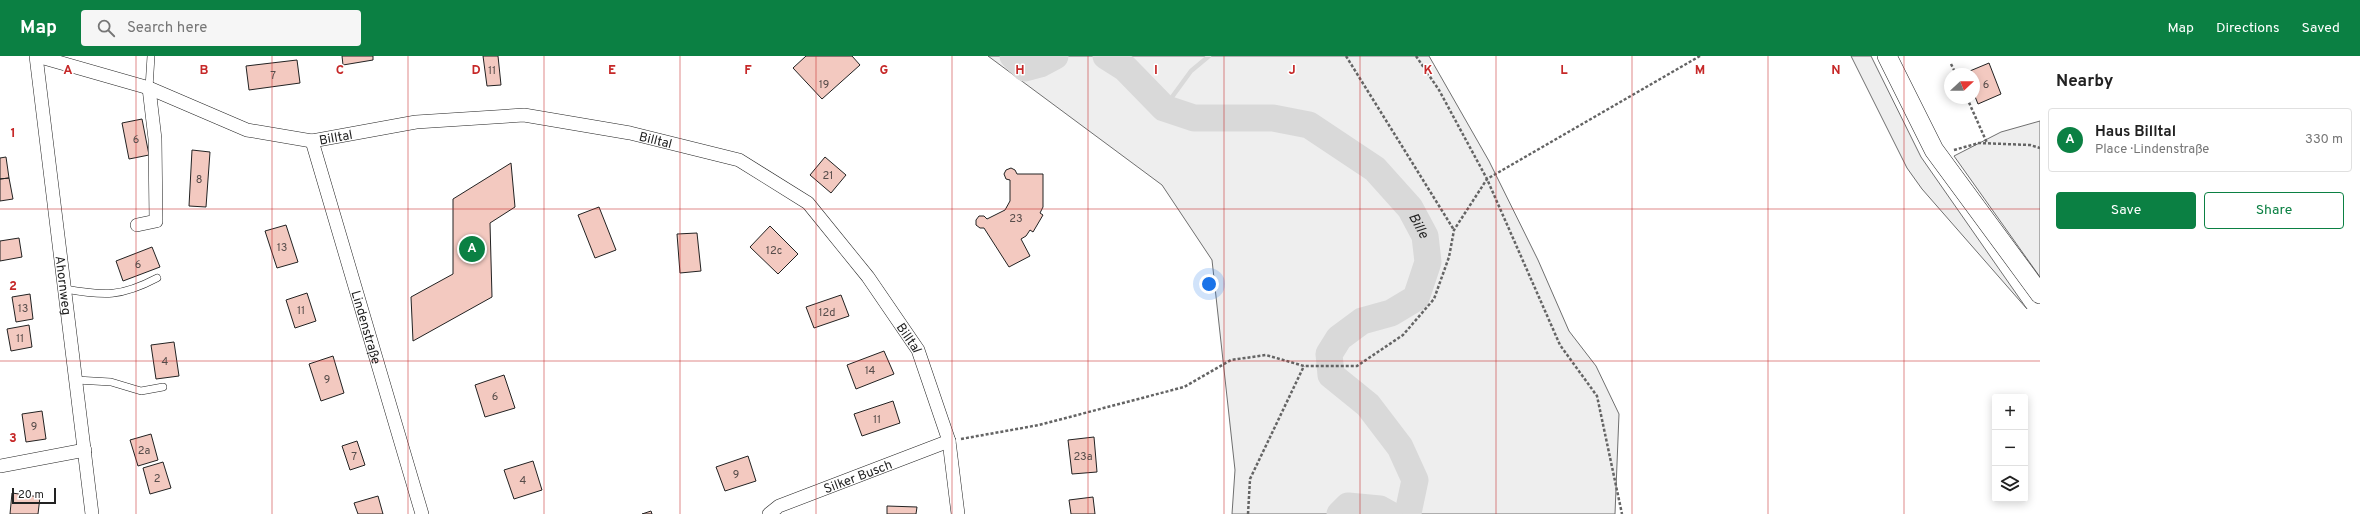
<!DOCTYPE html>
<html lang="en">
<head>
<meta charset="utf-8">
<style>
	:root { --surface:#fff; --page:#f6f6f6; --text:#222; --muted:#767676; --line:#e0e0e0; --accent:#0b8043 }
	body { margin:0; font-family:Overpass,sans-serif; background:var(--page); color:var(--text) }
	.controls { position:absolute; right:12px; bottom:12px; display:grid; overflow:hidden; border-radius:4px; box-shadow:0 2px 10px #0003 }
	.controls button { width:36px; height:36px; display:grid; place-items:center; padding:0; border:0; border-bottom:1px solid var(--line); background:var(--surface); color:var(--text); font:20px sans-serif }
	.compass { position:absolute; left:1944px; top:12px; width:36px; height:36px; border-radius:50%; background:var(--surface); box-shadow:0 2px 10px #0003; rotate:68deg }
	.scale { position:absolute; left:12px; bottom:10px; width:44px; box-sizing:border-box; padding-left:4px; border:2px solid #222; border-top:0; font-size:11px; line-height:14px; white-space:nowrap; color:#222; -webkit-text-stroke:3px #fff; paint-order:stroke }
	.you { position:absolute; left:1209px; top:228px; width:14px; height:14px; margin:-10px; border:3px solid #fff; border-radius:50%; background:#1a73e8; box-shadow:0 0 0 6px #1a73e833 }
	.badge { display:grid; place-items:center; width:26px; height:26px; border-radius:50%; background:var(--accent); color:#fff; font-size:13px; font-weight:700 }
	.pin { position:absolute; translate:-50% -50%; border:2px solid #fff; box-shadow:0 1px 4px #0006 }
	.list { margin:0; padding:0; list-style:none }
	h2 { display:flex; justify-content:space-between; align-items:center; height:52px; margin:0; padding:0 16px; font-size:17px }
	h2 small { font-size:13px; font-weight:400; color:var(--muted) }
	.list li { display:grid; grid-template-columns:26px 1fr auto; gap:12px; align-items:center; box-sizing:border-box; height:64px; margin:0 8px 8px; padding:0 8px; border:1px solid var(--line); border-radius:4px }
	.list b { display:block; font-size:15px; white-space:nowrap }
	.list p { margin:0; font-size:13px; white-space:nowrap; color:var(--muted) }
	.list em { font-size:13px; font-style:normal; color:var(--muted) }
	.actions { display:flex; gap:8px; padding:12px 16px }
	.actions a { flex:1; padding:9px 0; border:1px solid var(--accent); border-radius:4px; text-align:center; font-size:14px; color:var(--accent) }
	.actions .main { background:var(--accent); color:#fff }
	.icon { flex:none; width:22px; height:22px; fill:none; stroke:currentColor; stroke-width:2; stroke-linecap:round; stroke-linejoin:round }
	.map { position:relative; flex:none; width:2040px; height:458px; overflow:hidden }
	header { display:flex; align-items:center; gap:24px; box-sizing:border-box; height:56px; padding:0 20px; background:var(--accent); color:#fff }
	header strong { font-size:19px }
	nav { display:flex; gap:22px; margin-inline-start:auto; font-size:14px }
	.search { width:280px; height:36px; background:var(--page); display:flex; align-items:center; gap:10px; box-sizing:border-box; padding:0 14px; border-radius:4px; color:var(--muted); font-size:15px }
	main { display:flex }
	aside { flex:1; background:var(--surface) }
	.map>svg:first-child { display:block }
</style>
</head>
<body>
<header>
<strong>Map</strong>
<div class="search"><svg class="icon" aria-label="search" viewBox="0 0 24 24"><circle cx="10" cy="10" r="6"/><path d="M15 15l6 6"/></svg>Search here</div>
<nav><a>Map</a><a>Directions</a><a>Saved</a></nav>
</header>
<main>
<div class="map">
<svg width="2040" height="458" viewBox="0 0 2040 458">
	<rect width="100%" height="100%" fill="#fff"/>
	<path fill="#eee" stroke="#6f6f6f" d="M 988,0 L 1429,0 L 1489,105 L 1538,204 L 1569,275 L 1596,310 L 1619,358 L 1615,458 L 1232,458 L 1235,414 L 1212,204 L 1162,129 Z
		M 1851,0 L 1871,0 L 1921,101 L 2027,253 L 1922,133 L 1907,112 Z
		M 2040,65 L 2040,221 L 1954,100 L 2001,76 Z"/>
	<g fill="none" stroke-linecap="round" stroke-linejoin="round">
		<path stroke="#d9d9d9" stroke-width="4.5" d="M 1164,52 L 1191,15 L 1209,0"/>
		<g stroke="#d9d9d9" stroke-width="27">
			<path d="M 1013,0 L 1025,12 L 1040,8 L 1055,0"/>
			<path id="s1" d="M 1106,0 L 1125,12 L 1164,52 L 1194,62 L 1273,62 L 1309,69 L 1375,113 L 1410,152 L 1425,180 L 1428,206 L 1416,242 L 1391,257 L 1362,265 L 1339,282 L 1329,298 L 1331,319 L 1368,349 L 1400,391 L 1415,424 L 1408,457 L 1405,458"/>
			<path d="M 1340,458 L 1348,450 L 1380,453 L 1389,458"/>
		</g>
	</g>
	<path fill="#f3c9c0" stroke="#222" d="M 342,0 L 373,0 L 373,4 L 343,9 Z
		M 483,0 L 498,0 L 501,29 L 487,30 Z
		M 806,0 L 852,0 L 860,9 L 822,43 L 793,12 Z
		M 297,4 L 300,27 L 249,34 L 246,10 Z
		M 1989,7 L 2001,38 L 1978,48 L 1974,38 L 1974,18 L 1965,17 Z
		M 142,63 L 149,99 L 129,103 L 122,67 Z
		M 192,94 L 210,96 L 206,151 L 189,150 Z
		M 6,101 L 9,122 L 0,123 L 0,102 Z
		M 825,101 L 846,119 L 831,137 L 810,119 Z
		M 511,107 L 515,151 L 490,167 L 492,241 L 413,285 L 411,241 L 453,218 L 453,143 Z
		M 1011,112 L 1015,114 L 1017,118 L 1043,118 L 1043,151 L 1040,157 L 1043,159 L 1033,176 L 1030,174 L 1026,180 L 1021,183 L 1030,200 L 1009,211 L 984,172 L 980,172 L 976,169 L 976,164 L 979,160 L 984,160 L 987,163 L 1005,154 L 1010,145 L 1010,124 L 1006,123 L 1004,118 L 1006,114 Z
		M 9,122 L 13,143 L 0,145 L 0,123 Z
		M 599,151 L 616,194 L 595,202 L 578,159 Z
		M 286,169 L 298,206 L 277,212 L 265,175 Z
		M 770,170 L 798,198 L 778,218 L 750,191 Z
		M 697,177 L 701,215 L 680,217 L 677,178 Z
		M 19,182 L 22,201 L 0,205 L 0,185 Z
		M 152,191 L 160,211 L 123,225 L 116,205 Z
		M 307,237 L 316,265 L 295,272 L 286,244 Z
		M 30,238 L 33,263 L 16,266 L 12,241 Z
		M 841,239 L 849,260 L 814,272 L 806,251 Z
		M 29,269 L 32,291 L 11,295 L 7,273 Z
		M 174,286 L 179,320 L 156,323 L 151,289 Z
		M 884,295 L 894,318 L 856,333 L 847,309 Z
		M 333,300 L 344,337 L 321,345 L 309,308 Z
		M 504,319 L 515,352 L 485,361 L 475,329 Z
		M 893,345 L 900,367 L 862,380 L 854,358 Z
		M 42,355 L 46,383 L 26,386 L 22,358 Z
		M 151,378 L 158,404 L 138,410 L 130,384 Z
		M 1094,381 L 1097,416 L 1072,418 L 1068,384 Z
		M 357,385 L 365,409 L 350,414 L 342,390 Z
		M 748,400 L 756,425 L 725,435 L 716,411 Z
		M 533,405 L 542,434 L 514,443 L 504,414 Z
		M 163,406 L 171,432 L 150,438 L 143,412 Z
		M 12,437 L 40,441 L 38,458 L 10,458 Z
		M 378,440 L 383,458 L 358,458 L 354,447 Z
		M 1093,441 L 1095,458 L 1071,458 L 1069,444 Z
		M 887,450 L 917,451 L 916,458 L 887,458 Z
		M 651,455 L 652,458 L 642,458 Z"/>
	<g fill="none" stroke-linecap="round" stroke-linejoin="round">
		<defs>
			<path id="lane" d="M 149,32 L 151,0
				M 65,233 C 104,240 121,241 157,222
				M 76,324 L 111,326 L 141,335 L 163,331"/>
			<g id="street">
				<path id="s2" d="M 36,0 L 92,458"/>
				<path id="s3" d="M 37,0 L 149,32 L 247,74 L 312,85 L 416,66 L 524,59 L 630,77 L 739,104 L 808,147 L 868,221 L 918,294 L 949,385 L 958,458"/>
				<path id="s4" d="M 312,85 L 422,458"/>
				<path d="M 137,169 L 156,165 L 155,83 L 149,32"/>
				<path d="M 0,410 L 85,394"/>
				<path id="s5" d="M 769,458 L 779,450 L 949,385"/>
			</g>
			<path id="secondary" d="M 1887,0 L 1934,94 L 2040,238"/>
		</defs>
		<use href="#lane" stroke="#222" stroke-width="8"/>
		<use href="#street" stroke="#222" stroke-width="14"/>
		<use href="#secondary" stroke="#222" stroke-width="20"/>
		<path stroke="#646464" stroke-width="2.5" stroke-dasharray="3 2" stroke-linecap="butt" d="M 1346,0 L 1454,174
			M 1416,0 L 1439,34 L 1487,123 L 1560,289 L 1597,340 L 1622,458
			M 1951,8 L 1956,18
			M 1967,42 L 1987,87
			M 1954,94 L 1979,87 L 2030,89 L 2040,92
			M 961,383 L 1039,369 L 1184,331 L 1231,304 L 1266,299 L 1304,310 L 1357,310 L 1403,279 L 1434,243 L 1449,201 L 1454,174 L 1487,123 L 1700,0
			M 1248,458 L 1250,423 L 1304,310"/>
		<use href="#lane" stroke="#fff" stroke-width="7"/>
		<use href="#street" stroke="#fff" stroke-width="13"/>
		<use href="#secondary" stroke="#fff" stroke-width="19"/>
	</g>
	<path fill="none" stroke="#c62828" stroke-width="1" stroke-opacity="0.55" d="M 136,0 L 136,458M 272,0 L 272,458M 408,0 L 408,458M 544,0 L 544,458M 680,0 L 680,458M 816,0 L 816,458M 952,0 L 952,458M 1088,0 L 1088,458M 1224,0 L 1224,458M 1360,0 L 1360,458M 1496,0 L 1496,458M 1632,0 L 1632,458M 1768,0 L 1768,458M 1904,0 L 1904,458M 0,153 L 2040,153M 0,305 L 2040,305"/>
	<g text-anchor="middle" stroke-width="3" stroke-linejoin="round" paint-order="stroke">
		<g font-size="11" fill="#564c4a">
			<text x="492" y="18">11</text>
			<text x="273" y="23">7</text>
			<text x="824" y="32">19</text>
			<text x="1986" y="32">6</text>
			<text x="136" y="87">6</text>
			<text x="828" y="123">21</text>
			<text x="199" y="127">8</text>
			<text x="1016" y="166">23</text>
			<text x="282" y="195">13</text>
			<text x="774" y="198">12c</text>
			<text x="138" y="212">6</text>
			<text x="23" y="256">13</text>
			<text x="301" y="258">11</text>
			<text x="827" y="260">12d</text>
			<text x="20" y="286">11</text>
			<text x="165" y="309">4</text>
			<text x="870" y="318">14</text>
			<text x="327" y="327">9</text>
			<text x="495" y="344">6</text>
			<text x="877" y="367">11</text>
			<text x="34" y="374">9</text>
			<text x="144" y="398">2a</text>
			<text x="354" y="404">7</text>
			<text x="1083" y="404">23a</text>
			<text x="736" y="422">9</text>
			<text x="157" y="426">2</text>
			<text x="523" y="428">4</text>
		</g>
		<g font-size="13" fill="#222" stroke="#fff">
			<text dy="5" stroke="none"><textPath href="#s3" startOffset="313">Billtal</textPath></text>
			<text dy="5" stroke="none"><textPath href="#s3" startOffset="637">Billtal</textPath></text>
			<text dy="5" stroke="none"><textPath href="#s2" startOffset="231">Ahornweg</textPath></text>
			<text dy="5" stroke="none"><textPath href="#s4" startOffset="194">Lindenstraße</textPath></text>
			<text dy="5" stroke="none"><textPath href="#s3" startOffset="973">Billtal</textPath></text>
			<text dy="5" stroke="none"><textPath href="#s5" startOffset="97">Silker Busch</textPath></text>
		</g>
		<g font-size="14" font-style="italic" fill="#222" stroke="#fff">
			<text dy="5" stroke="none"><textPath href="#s1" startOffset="377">Bille</textPath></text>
		</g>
	</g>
	<g font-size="13" text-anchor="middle" font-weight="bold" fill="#c62828" stroke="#fff" stroke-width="3" stroke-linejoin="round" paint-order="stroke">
		<text x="68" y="18">A</text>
		<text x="204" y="18">B</text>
		<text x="340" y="18">C</text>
		<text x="476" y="18">D</text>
		<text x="612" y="18">E</text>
		<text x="748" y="18">F</text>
		<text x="884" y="18">G</text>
		<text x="1020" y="18">H</text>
		<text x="1156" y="18">I</text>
		<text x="1292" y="18">J</text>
		<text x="1428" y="18">K</text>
		<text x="1564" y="18">L</text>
		<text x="1700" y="18">M</text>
		<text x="1836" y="18">N</text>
		<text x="13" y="81">1</text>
		<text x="13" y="234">2</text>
		<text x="13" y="386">3</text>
	</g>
</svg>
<div class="controls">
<button>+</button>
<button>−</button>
<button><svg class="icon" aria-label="layers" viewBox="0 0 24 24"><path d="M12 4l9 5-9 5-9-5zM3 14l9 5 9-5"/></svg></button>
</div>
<svg class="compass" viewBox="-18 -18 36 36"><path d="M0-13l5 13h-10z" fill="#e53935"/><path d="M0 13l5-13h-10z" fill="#767676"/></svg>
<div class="scale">20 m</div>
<div class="you"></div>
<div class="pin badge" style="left:472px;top:193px">A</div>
</div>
<aside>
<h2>Nearby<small></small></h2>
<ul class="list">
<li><span class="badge">A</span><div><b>Haus Billtal</b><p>Place · Lindenstraße</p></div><em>330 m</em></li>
</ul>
<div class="actions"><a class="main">Save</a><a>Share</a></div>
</aside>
</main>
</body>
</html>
